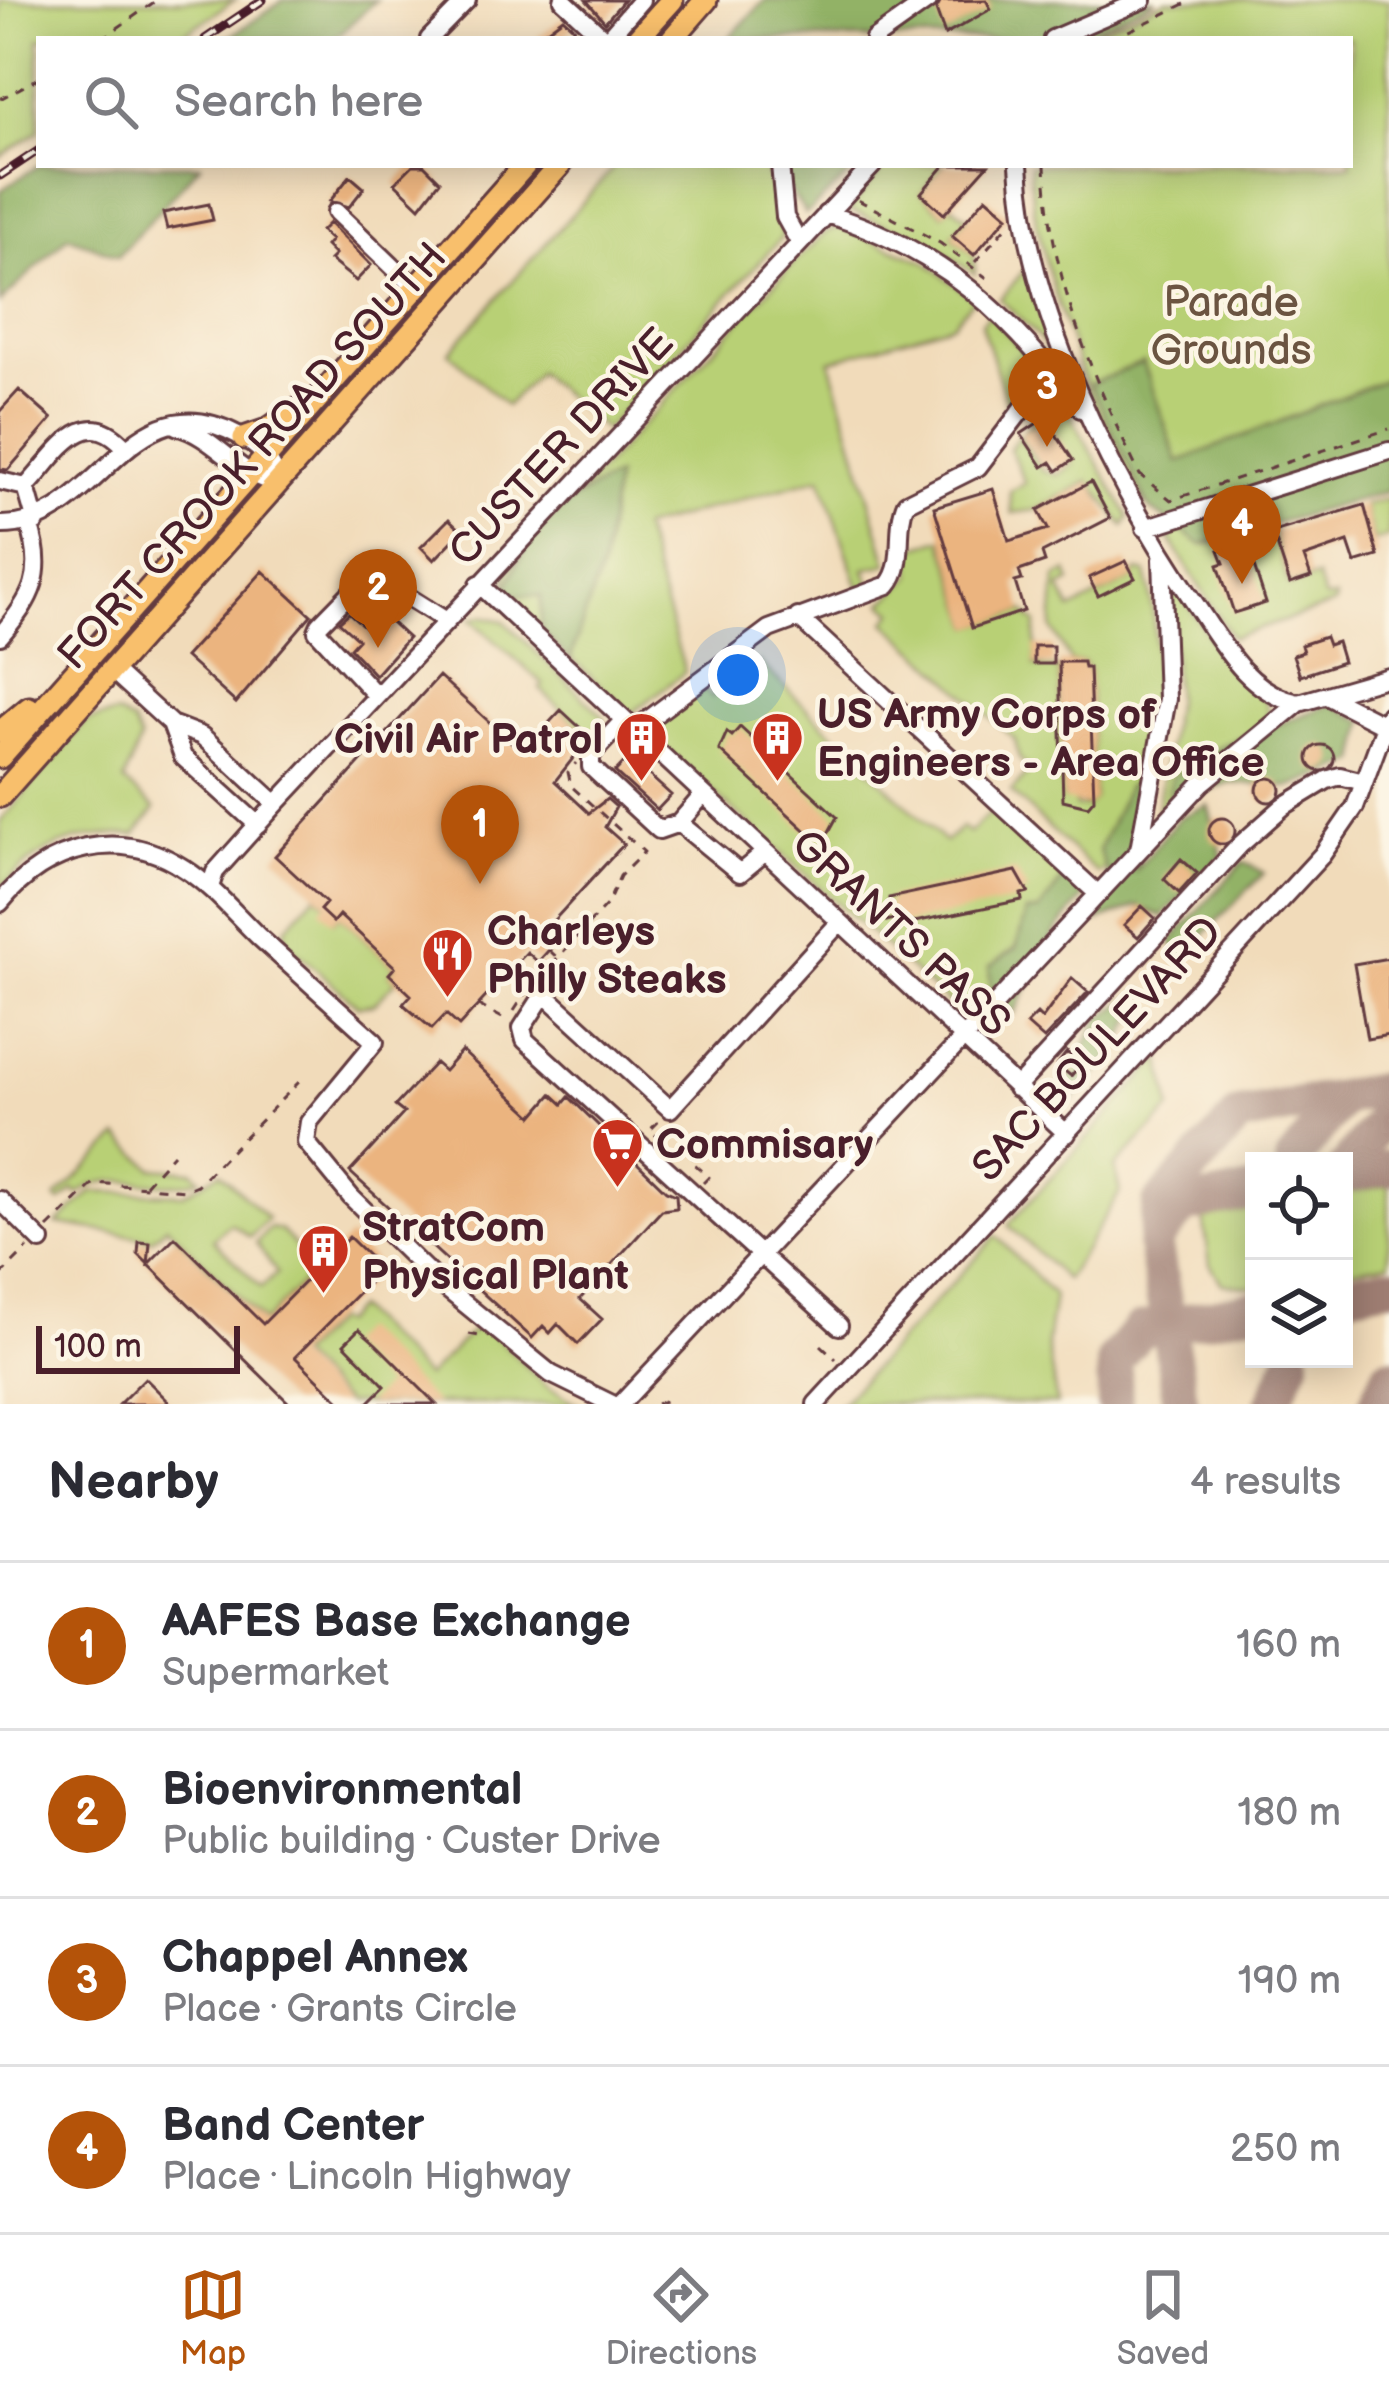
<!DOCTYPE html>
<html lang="en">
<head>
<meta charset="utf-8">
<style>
	:root { --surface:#fff; --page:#f2f2f3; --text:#2b2b33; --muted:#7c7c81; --line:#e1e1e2; --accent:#b45309 }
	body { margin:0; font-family:"Balsamiq Sans",sans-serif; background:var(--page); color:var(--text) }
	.controls { position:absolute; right:36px; bottom:36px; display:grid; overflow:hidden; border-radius:0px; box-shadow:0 6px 30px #0003 }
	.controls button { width:108px; height:108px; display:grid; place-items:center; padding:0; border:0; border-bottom:3px solid var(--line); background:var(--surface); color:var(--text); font:60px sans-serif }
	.scale { position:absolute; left:36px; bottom:30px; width:204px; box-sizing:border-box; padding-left:12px; border:6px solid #4a1f2b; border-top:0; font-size:33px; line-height:42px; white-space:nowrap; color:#4a1f2b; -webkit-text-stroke:9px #fcf5e5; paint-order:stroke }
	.you { position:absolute; left:738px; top:675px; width:42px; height:42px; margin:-30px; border:9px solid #fff; border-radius:50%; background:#1a73e8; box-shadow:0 0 0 18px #1a73e833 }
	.badge { display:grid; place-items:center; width:78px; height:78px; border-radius:50%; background:var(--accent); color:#fff; font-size:39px; font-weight:700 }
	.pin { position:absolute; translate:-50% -99px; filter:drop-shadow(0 3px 6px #0008) }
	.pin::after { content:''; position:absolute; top:63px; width:42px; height:36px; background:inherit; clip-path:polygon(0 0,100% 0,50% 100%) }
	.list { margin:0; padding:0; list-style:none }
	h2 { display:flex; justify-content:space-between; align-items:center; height:156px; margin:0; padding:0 48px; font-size:51px }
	h2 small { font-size:39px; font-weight:400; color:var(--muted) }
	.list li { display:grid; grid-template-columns:78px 1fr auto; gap:36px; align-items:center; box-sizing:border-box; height:168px; padding:0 48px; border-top:3px solid var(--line) }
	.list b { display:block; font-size:45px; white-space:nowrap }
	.list p { margin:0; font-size:39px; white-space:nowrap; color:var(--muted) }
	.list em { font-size:39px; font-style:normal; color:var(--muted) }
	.icon { flex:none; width:66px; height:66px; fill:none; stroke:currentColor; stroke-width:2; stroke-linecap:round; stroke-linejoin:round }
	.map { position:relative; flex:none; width:1389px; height:1404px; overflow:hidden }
	.search { position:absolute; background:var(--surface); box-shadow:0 6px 30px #0003; left:36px; right:36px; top:36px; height:132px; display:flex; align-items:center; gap:30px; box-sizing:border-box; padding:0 42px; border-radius:0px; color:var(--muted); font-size:45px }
	.sheet { height:828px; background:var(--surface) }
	nav { display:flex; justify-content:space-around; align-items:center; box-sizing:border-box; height:168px; border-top:3px solid var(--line); background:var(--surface); font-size:33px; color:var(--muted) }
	nav a { display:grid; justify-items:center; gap:6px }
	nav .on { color:var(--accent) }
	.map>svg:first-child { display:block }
</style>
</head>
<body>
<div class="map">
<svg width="1389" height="1404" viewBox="0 0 1389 1404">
	<rect width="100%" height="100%" fill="#fcf5e5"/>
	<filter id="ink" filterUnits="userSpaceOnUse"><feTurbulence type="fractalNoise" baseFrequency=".00833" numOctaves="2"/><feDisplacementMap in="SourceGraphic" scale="24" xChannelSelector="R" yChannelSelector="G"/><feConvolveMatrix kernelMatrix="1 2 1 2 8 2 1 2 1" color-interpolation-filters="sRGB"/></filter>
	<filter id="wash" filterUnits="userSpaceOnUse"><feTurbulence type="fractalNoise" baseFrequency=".004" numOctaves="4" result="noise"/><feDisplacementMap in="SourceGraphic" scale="48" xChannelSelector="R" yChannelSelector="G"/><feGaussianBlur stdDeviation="2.7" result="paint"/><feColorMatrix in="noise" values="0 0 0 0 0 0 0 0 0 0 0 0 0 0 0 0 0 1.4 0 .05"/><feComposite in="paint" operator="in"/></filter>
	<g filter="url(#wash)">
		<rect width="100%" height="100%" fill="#f1dbba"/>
		<path fill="#b8d075" stroke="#817850" stroke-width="3" d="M 0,0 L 235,0 L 176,39 L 39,39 L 39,131 L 0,157 Z
			M 1167,0 L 1389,0 L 1389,442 L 1152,511 C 1105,468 1026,230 1030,165 L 1350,165 L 1350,39 L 1079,39 Z
			M 616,165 L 765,165 L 783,236 L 605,430 L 538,373 L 506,406 L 449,352 Z
			M 886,165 L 944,165 L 921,193 L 943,214 L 952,205 L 967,218 L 952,236 L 974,255 L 975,274 L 923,239 L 848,210 Z
			M 839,227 L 924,261 L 974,299 L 952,324 L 830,361 L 888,564 L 865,569 L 871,586 L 859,588 L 821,477 L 642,528 L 685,672 L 631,714 L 503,595 L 508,569 L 794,263 L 826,232 Z
			M 1027,267 L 1049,338 L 1048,347 L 1000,299 Z
			M 989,314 L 1038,366 L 1034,382 L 1010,411 L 981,324 Z
			M 1052,396 L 1061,398 L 1129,517 L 1124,526 L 1089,481 L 1036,510 L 1012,513 L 1010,491 L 1025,483 L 1010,449 L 1019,435 L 1042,470 L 1058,475 L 1073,464 L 1045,419 L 1022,433 Z
			M 1389,498 L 1389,537 L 1374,541 L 1364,505 Z
			M 1270,523 L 1289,586 L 1317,577 L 1325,599 L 1336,598 L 1335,604 L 1232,638 L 1169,538 L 1177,527 L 1201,544 L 1240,543 L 1238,533 Z
			M 942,539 L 972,627 L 1024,611 L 1036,623 L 1035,666 L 1059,669 L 1063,799 L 1075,800 L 1076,807 L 1087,806 L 1094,798 L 1089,669 L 1083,662 L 1071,662 L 1052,628 L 1056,578 L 1067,572 L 1071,582 L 1060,588 L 1071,610 L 1132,579 L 1137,571 L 1146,573 C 1163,637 1163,837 1098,874 L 1011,792 L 1030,770 L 1019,758 L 1015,740 L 886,622 L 894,612 L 883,603 L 912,576 L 911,548 Z
			M 1174,584 L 1231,669 L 1264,698 L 1269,713 L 1264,724 L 1200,773 L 1162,812 L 1157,811 L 1175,700 L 1169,586 Z
			M 482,616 L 504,621 L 604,717 L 605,726 L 593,740 L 540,689 L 543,684 L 471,619 Z
			M 759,662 L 945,842 L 962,827 L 969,833 L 997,806 L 1081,885 L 1057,922 L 976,1008 L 960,1013 L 654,739 L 651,730 L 704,689 L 712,697 Z
			M 117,714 L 133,724 L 140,740 L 124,781 L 155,809 L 135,835 C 79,831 37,847 0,890 L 0,822 L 86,721 Z
			M 315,895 L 326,903 L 334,921 L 339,915 L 395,967 L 389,974 L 396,981 L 374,1004 L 358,1006 L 287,943 L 285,929 Z
			M 1161,1057 L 1171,1109 L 1115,1167 L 1120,1192 L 1066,1280 L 1008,1225 Z
			M 119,1137 L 153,1168 L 193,1171 L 200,1178 C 161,1197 114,1164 78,1194 L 74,1190 L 60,1202 L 56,1198 Z
			M 220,1172 L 268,1219 L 250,1237 L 230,1223 L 213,1239 L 261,1288 L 277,1273 L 256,1243 L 270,1228 L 280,1230 L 316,1268 L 264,1322 L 167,1226 L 152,1239 L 57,1224 L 92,1192 L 184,1194 Z
			M 1389,1185 L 1389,1263 L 1344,1271 L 1344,1193 Z
			M 1254,1209 L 1254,1287 L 1222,1283 L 1210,1264 L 1203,1217 Z
			M 996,1236 L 1054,1296 L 1047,1344 L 1057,1404 L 840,1404 Z
			M 355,1308 L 426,1377 L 474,1329 L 487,1328 L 546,1386 L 578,1404 L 346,1404 L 298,1356 L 335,1320 L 341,1323 Z"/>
		<path fill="#92b266" stroke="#6e6848" stroke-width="3" d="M 284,0 L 376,0 L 334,39 L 227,39 Z
			M 765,0 L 1156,0 L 1072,39 L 728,39 Z
			M 39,165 L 200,165 L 118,256 L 68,236 L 0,303 L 0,191 Z
			M 772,165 L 860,165 L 806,214 Z
			M 1143,362 L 1178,462 L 1389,378 L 1389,491 L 1201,544 L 1149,508 L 1090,384 Z
			M 616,477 L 602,565 L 570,660 L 541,631 L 541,596 L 506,595 C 519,540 564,498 616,477 Z
			M 1332,704 L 1365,722 L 1357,762 L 1291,787 L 1229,783 L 1167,804 L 1171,777 L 1222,745 Z
			M 1149,774 L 1136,870 L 1179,818 L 1208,805 L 1222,856 L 1162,917 L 1138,906 L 1096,922 L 1111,884 L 1099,850 L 1127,787 Z
			M 1243,862 L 1264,873 L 1180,959 L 1171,941 Z
			M 1066,875 L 1085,896 L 1054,934 L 1014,1014 L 991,989 L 989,967 L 1016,948 L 1026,912 L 1039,911 Z
			M 1143,990 C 1132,1037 1100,1073 1066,1107 L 1055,1101 L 1100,1018 Z"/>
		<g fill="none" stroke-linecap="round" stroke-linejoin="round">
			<path stroke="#9e7d72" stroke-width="36" d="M 1293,1161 L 1343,1097
				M 1344,1170 L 1389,1110
				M 1344,1176 L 1389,1168
				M 1157,1237 L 1185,1206 L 1254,1192
				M 1344,1292 L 1389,1284
				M 1115,1404 L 1114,1361 L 1140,1330 L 1254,1308
				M 1181,1404 L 1155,1246 L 1160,1204 L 1239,1116 L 1389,1089
				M 1273,1404 L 1293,1359
				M 1376,1404 L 1389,1375"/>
		</g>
		<g id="blocks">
			<path fill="#ebb47f" d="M 586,0 L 624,0 L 605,22 Z
				M 986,0 L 991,9 L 945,35 L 936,10 L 941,1 Z
				M 563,18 L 574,28 L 560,39 L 535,39 Z
				M 413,165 L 424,165 L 440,181 L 420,207 L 395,183 Z
				M 945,165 L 988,165 L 944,214 L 921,193 Z
				M 350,176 L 364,188 L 349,207 L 330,201 Z
				M 986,197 L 1008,216 L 974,255 L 952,236 Z
				M 209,204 L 213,220 L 167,229 L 163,213 Z
				M 329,223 L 371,265 L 356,281 L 330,260 L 335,255 L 326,246 L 331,240 L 321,231 Z
				M 19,390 L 52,419 L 8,470 L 0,469 L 0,411 Z
				M 1045,418 L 1073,460 L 1057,471 L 1051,462 L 1043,467 L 1021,434 Z
				M 1091,482 L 1110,518 L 1042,553 L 1045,562 L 1019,571 L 1022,580 L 1015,582 L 1024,611 L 972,628 L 934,507 L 993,489 L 1009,541 L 1048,529 L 1038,510 Z
				M 1364,505 L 1378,556 L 1355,563 L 1348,542 L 1304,557 L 1311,577 L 1290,584 L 1273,532 Z
				M 449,519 L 462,531 L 434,560 L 421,547 Z
				M 1240,543 L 1244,555 L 1250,554 L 1266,603 L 1234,613 L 1218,565 L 1224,563 L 1219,550 Z
				M 1126,561 L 1135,578 L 1098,596 L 1089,578 Z
				M 263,571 L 311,615 L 236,703 L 185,657 Z
				M 349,613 L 367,629 L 382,614 L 408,638 L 375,675 L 350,648 L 358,639 L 339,622 Z
				M 1325,637 L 1328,645 L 1337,642 L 1343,662 L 1300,676 L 1293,655 L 1303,652 L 1301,645 Z
				M 1034,646 L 1053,646 L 1053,664 L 1034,664 Z
				M 1059,662 L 1083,662 L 1084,668 L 1089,668 L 1094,799 L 1088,806 L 1063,800 Z
				M 439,676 L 522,752 L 561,710 L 590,737 L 555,781 L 589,813 L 607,799 L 616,807 L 605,827 L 624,844 L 545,930 L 557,941 L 538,962 L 527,952 L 459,1026 L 446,1014 L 432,1029 L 403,1004 L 411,995 L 389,974 L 395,967 L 339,915 L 333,922 L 320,910 L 326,903 L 275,856 Z
				M 740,727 L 837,817 L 825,839 L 819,834 L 815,839 L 719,750 L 727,732 L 732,736 Z
				M1308 758a13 13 0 1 1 26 0a13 13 0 1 1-26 0Z
				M 629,757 L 671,795 L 657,810 L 615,772 Z
				M1257 790a12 12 0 1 1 24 0a12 12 0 1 1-24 0Z
				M1209 831a13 13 0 1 1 26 0a13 13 0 1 1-26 0Z
				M 1181,859 L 1197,873 L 1179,893 L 1164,879 Z
				M 1016,871 L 1028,892 L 1021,894 L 1022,900 L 895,926 L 894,919 L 887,921 L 889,898 Z
				M 1142,906 L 1155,918 L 1138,937 L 1124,925 Z
				M 1389,958 L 1389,1035 L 1367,1039 L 1354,964 Z
				M 1072,978 L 1088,992 L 1044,1039 L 1027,1024 L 1037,1014 L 1042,1019 Z
				M 462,1051 L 533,1116 L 552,1094 L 563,1104 L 569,1097 L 666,1191 L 676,1195 L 677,1208 L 662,1210 L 580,1299 L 602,1319 L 578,1344 L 558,1324 L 550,1333 L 543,1326 L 532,1338 L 350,1172 L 404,1113 L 395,1106 L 435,1063 L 444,1071 Z
				M 1067,1052 L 1081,1064 L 1071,1076 L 1057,1065 Z
				M 175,1237 L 263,1324 L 349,1237 L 382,1269 L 295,1357 L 343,1404 L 290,1404 L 138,1254 L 139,1242 L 150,1243 L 148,1264 Z
				M 359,1329 L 376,1344 L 436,1404 L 367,1404 L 385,1386 L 344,1344 Z
				M 145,1378 L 171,1404 L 119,1404 Z"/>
		</g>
	</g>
	<g filter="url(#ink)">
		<use href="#blocks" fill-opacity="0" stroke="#633b40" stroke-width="3"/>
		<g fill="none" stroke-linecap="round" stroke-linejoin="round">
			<defs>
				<path id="minor" d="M 563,0 L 604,38
					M 609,37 L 641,0
					M 429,39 L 467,0
					M 874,39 L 929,0
					M 1052,39 L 1143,0
					M 780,165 L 785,217 L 799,242
					M 1019,165 C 1026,312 1115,486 1196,605 C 1222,644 1249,694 1299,703
					M 336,212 L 416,289
					M 826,214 C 940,248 1011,315 1081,409
					M 0,481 L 26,487
					M 36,522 L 26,487 C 58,454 83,401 125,447
					M 0,525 C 99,528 128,376 238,435 C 258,445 274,461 278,483 C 239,478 216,436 176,426
					M 1145,528 L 1389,451
					M 479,584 L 1067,1134
					M 798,617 L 1098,894
					M 0,636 C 33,598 46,573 29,524
					M 112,670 L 171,724 L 202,736 L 276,804
					M 376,695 L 317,631 L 320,624 L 370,573 L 445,620
					M 1327,696 L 1384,725
					M 623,721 L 591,755 L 591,767 L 659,830 L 679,823
					M 171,724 L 183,757 L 258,825
					M 633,731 L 769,629 L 888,585 C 907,562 894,530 906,503 L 978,467 L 1024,407
					M 703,795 L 679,823 L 740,873 L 764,853
					M 1139,850 L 1167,699 L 1162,559
					M 210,887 L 215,872 L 276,804 L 873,165
					M 0,903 C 47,845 121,826 185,869 C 213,887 235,914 259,937 C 298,972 336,1007 375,1042 L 309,1122 L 306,1142 L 351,1197 L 437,1281 L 551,1374 L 612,1404
					M 1016,1088 L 1240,845 L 1284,806 L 1327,780 L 1340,776 L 1364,782
					M 0,1200 L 41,1241
					M 839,1326 L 525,1040 L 522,1028 L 544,994 L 670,1109 L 839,923
					M 621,1404 L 1202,783 L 1299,703 L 1389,677
					M 816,1404 L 1322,855 L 1355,807 L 1389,715"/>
				<path id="major" d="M 637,39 L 672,0
					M 672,39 L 706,0
					M 244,438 L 267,430 L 296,410
					M 0,732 L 29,708
					M 0,757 L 525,165
					M 0,796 L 560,165"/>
			</defs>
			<use href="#minor" stroke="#633b40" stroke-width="22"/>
			<use href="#major" stroke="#633b40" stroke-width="27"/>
			<path stroke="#633b40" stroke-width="3" stroke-dasharray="9 9" stroke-linecap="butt" d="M 102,39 L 157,0
				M 1112,39 L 1193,0
				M 0,99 L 39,78
				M 1045,165 C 1049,274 1092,378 1140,475 L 1171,500 L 1389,429
				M 858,200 L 940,243 L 987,278
				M 975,262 L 1008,225
				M 549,950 L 568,968
				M 539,978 L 608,903 L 620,876 L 644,852 L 571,786 L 568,772 L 576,763
				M 478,1005 L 508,1021
				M 514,1011 L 525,994
				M 658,1122 L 650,1130 L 661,1140
				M 703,1183 L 709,1177 L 690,1160 L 707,1142
				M 145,1185 L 173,1154
				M 48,1228 L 94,1183 L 185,1190 L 197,1185 L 299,1082
				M 0,1276 L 28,1248
				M 469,1334 L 479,1336
				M 821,1345 L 836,1359
				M 656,1404 L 670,1399"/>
			<use href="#minor" stroke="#fff" stroke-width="16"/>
			<use href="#major" stroke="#f8bf6c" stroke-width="21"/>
			<defs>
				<path id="rail" d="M 205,39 L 263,0
					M 0,176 L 39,150"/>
			</defs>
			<use href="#rail" stroke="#4a1f2b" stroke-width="9"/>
			<use href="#rail" stroke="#fcf5e5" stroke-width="4.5" stroke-dasharray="14" stroke-linecap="butt"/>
		</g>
	</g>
	<defs>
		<symbol id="building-pin" viewBox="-11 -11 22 30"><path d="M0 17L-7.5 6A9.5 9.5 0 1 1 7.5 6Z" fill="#c8321e" stroke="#fcf5e5"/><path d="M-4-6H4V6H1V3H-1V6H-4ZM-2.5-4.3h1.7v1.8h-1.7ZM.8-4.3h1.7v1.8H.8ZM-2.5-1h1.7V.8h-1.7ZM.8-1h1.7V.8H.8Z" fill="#fff"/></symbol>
		<symbol id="restaurant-pin" viewBox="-11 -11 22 30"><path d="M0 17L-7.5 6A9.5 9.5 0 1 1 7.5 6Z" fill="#c8321e" stroke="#fcf5e5"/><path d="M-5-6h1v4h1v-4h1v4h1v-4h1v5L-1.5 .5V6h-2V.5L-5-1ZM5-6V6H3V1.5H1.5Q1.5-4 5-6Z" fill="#fff"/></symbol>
		<symbol id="supermarket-pin" viewBox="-11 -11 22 30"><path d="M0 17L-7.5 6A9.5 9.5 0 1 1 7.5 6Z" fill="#c8321e" stroke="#fcf5e5"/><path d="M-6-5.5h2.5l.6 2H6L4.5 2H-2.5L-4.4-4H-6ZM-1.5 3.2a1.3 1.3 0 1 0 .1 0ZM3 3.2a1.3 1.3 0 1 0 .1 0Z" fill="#fff"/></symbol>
	</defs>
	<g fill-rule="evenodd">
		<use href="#building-pin" x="748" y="708" width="59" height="81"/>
		<use href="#building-pin" x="612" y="708" width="59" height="81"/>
		<use href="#restaurant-pin" x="418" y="924" width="59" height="81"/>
		<use href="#supermarket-pin" x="588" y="1114" width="59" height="81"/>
		<use href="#building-pin" x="294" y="1220" width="59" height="81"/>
	</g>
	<g text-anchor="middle" stroke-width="9" stroke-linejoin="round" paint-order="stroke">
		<g font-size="42" fill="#6b5441" stroke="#fcf5e5">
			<text x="1231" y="316">Parade<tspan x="1231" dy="48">Grounds</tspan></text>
		</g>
		<g font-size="42" fill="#4a1f2b" stroke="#fcf5e5">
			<text transform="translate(560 446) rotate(-47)" y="15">CUSTER DRIVE</text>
			<text transform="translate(251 455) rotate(-48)" y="15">FORT CROOK ROAD SOUTH</text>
			<text transform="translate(902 932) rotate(43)" y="15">GRANTS PASS</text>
			<text transform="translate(1096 1048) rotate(-47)" y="15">SAC BOULEVARD</text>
		</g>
		<g font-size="42" font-weight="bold" fill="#4a1f2b" stroke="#fcf5e5" text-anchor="start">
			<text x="817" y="728">US Army Corps of<tspan x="817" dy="48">Engineers - Area Office</tspan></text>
			<text x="603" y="753" text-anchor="end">Civil Air Patrol</text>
			<text x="487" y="945">Charleys<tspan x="487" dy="48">Philly Steaks</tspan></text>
			<text x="656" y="1158">Commisary</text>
			<text x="362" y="1241">StratCom<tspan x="362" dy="48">Physical Plant</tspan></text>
		</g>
	</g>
</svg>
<div class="controls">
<button><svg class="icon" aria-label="locate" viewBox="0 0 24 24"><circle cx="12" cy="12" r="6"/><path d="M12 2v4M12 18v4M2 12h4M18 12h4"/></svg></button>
<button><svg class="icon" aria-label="layers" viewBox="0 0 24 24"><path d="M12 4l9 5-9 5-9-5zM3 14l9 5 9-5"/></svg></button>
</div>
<div class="scale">100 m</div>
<div class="you"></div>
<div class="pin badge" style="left:480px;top:884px">1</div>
<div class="pin badge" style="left:378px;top:648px">2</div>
<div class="pin badge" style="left:1047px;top:447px">3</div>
<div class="pin badge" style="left:1242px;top:584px">4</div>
<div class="search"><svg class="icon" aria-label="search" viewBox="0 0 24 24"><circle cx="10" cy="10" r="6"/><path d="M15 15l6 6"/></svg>Search here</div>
</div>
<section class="sheet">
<h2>Nearby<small>4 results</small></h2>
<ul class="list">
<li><span class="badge">1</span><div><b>AAFES Base Exchange</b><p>Supermarket</p></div><em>160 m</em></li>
<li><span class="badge">2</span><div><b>Bioenvironmental</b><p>Public building · Custer Drive</p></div><em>180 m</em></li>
<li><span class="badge">3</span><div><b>Chappel Annex</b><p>Place · Grants Circle</p></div><em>190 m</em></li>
<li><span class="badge">4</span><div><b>Band Center</b><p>Place · Lincoln Highway</p></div><em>250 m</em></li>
</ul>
</section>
<nav>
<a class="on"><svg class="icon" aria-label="map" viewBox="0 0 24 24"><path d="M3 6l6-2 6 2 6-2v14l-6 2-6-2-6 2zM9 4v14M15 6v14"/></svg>Map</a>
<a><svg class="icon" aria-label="directions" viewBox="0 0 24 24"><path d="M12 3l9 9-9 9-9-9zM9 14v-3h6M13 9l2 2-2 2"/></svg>Directions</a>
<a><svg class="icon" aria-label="saved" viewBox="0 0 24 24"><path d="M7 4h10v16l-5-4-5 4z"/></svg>Saved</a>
</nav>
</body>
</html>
